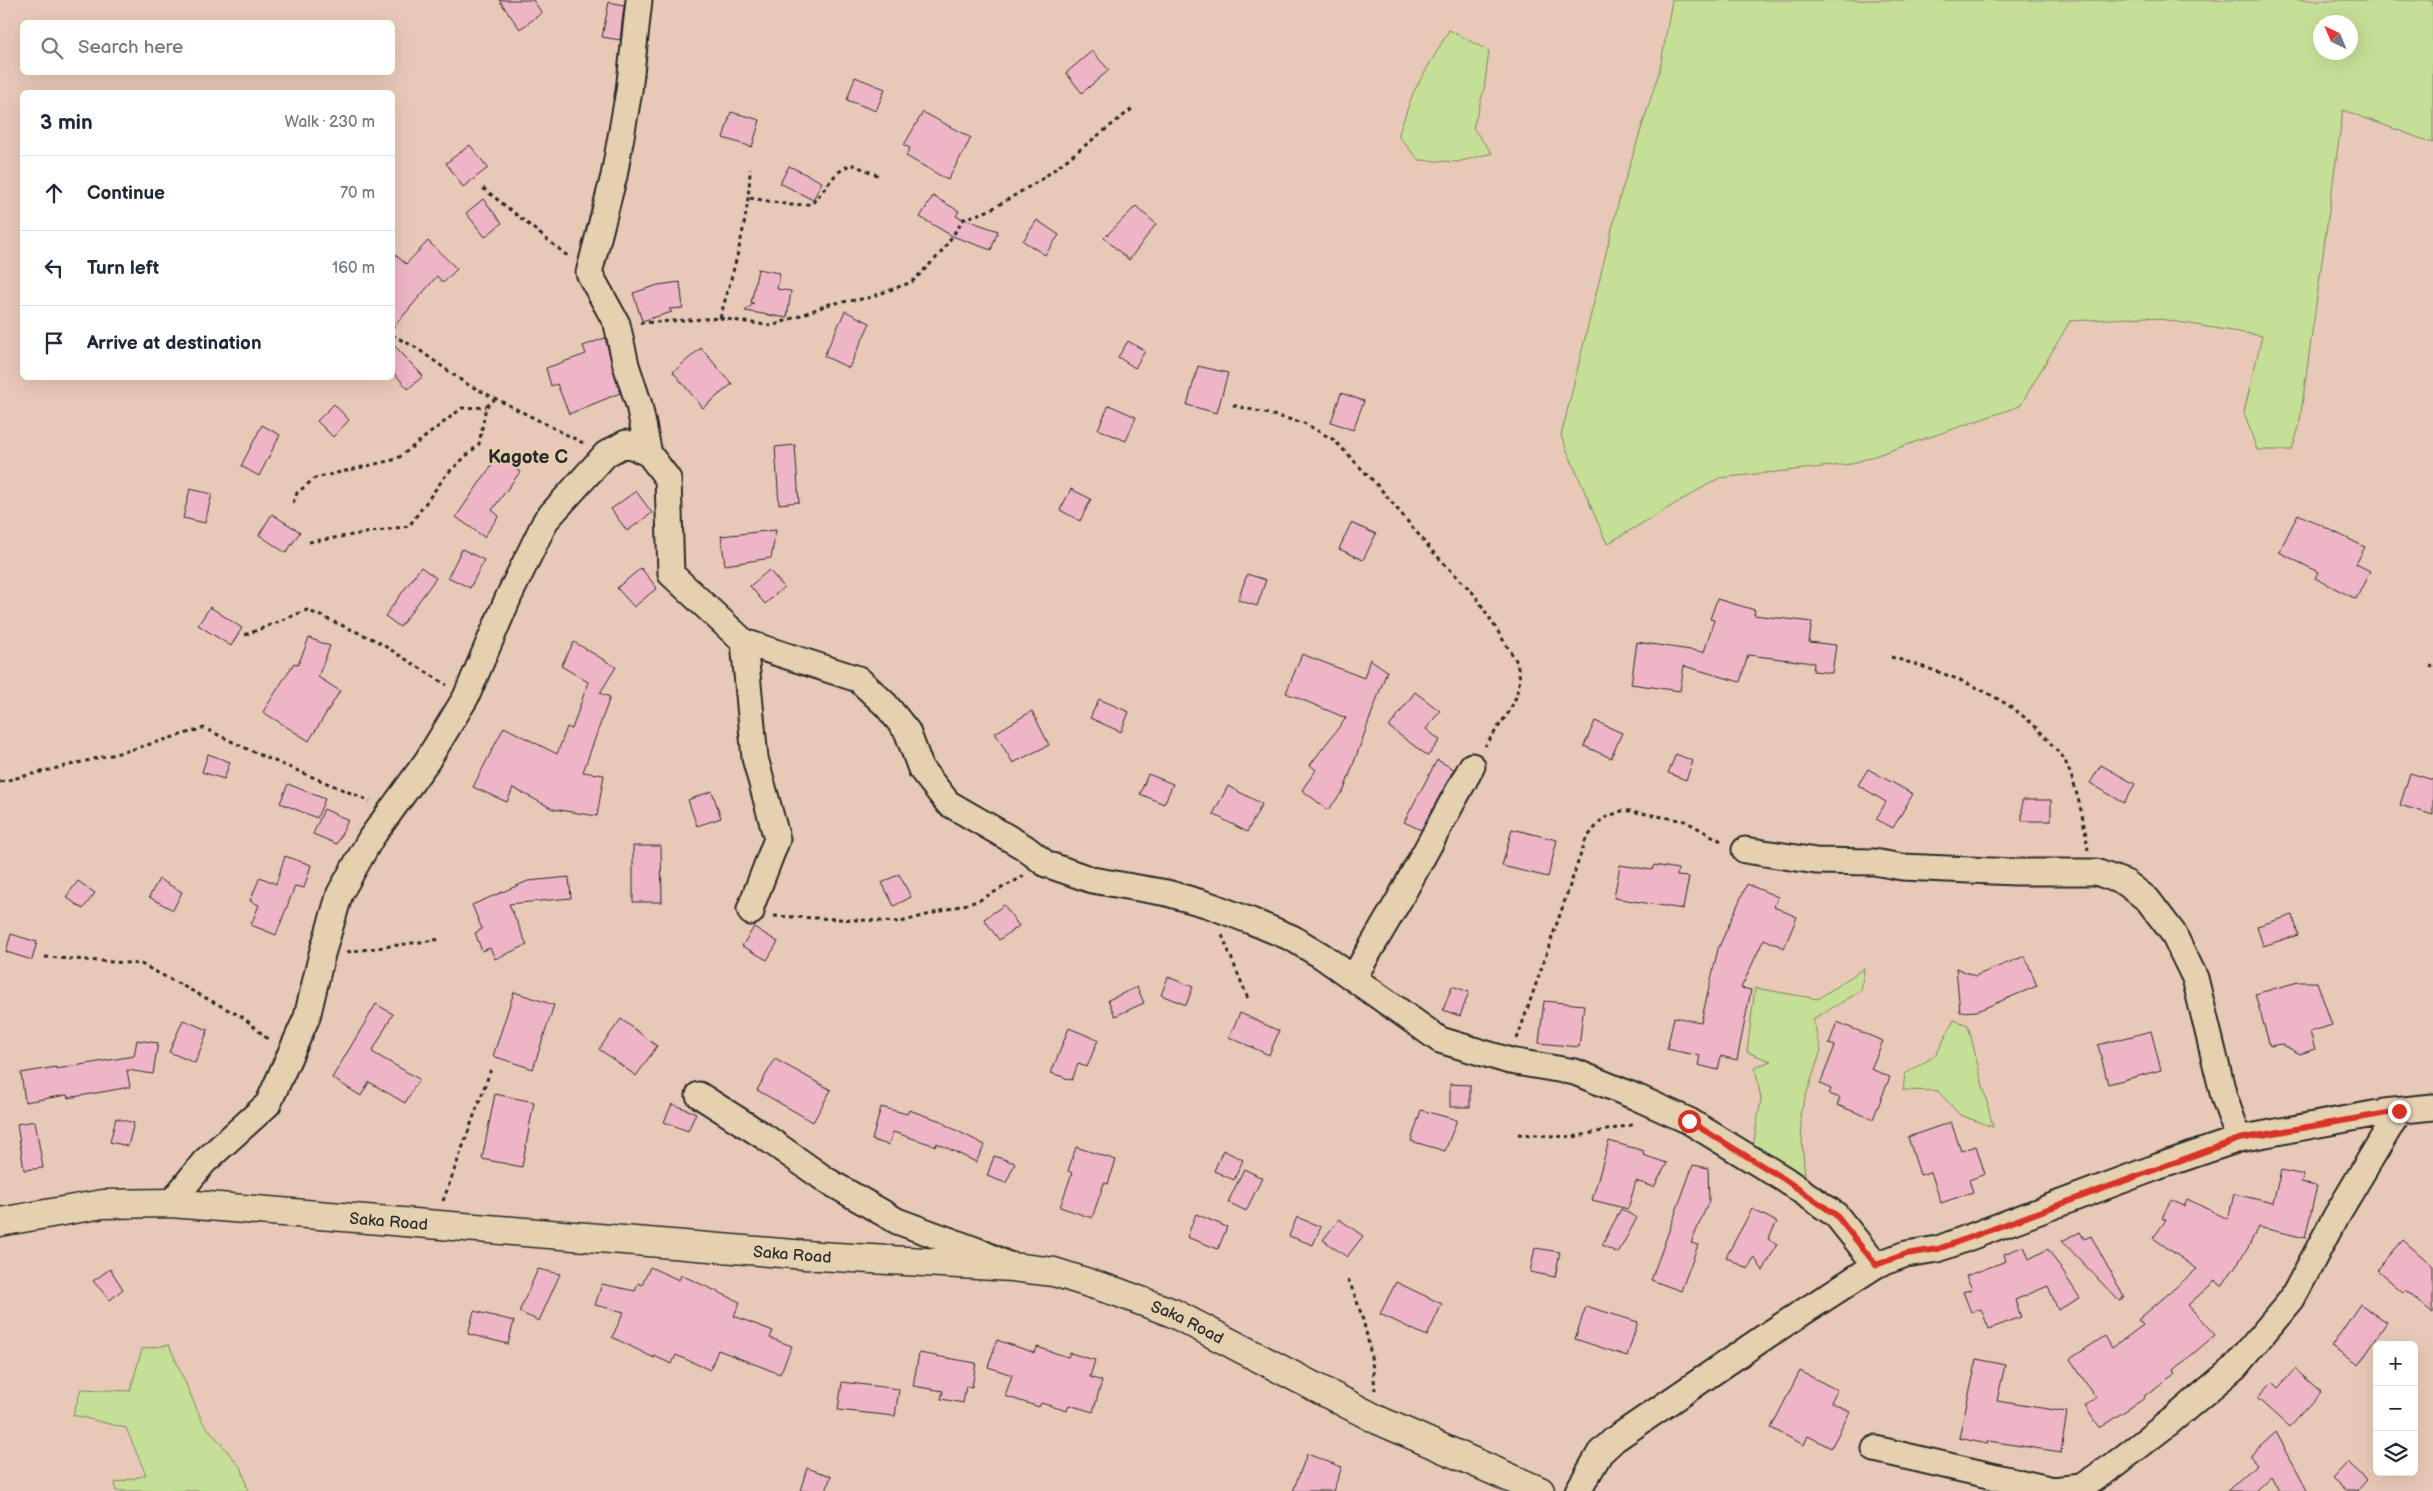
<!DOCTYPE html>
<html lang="en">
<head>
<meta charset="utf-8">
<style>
	:root { --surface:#fff; --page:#f2f2f3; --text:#1f2937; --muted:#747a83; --line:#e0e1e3 }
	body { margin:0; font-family:"Balsamiq Sans",sans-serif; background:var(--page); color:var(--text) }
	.controls { position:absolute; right:15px; bottom:15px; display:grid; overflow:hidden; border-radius:8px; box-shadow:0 5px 20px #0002 }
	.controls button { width:45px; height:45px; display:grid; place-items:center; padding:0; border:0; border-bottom:1px solid var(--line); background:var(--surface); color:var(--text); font:25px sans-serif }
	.compass { position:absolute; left:2313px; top:15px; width:45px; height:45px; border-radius:50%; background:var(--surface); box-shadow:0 5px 20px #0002; rotate:316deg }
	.stop { position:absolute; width:15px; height:15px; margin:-11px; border:4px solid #d93025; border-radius:50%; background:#fff }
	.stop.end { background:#d93025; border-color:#fff; box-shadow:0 1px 5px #0008 }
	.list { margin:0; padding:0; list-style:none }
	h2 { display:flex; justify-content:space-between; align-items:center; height:65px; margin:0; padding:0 20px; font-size:21px }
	h2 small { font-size:16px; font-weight:400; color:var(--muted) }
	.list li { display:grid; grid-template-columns:32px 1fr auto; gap:15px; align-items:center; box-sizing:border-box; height:75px; padding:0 20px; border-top:1px solid var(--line) }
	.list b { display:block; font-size:19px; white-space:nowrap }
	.list em { font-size:16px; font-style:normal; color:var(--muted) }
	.icon { flex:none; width:28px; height:28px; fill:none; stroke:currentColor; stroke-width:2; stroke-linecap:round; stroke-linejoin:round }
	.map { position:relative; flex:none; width:2433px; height:1491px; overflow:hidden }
	.search { position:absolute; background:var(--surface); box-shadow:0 5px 20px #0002; left:20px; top:20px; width:375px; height:55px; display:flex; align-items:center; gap:12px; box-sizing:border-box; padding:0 18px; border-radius:8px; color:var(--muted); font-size:19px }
	.panel { position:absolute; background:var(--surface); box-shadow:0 5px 20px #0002; left:20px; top:90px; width:375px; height:290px; border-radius:8px }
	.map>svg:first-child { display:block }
</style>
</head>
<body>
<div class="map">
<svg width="2433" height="1491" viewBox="0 0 2433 1491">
	<rect width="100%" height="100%" fill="#e8c9b7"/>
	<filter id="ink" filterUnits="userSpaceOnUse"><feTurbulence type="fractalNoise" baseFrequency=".02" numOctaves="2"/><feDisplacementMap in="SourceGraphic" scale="10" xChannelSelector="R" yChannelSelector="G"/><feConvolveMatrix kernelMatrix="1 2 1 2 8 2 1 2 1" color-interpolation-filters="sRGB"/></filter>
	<g filter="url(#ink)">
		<path fill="#c6df96" stroke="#788560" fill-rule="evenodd" d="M 1672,0 L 2433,0 L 2433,143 L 2343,110 L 2299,427 L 2292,450 L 2257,450 L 2244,412 L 2262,336 L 2148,317 L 2070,321 L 2020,406 L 1851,464 L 1719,478 L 1607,544 L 1561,436 L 1620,196 L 1660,69 ZM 2320,22 L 2350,22 L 2350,52 L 2320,52 Z
			M 1449,30 L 1489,51 L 1484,90 L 1473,128 L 1492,153 L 1458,162 L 1419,160 L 1398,136 L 1413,93 Z
			M 1864,968 L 1861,991 L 1813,1019 L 1821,1050 L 1800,1114 L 1806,1190 L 1752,1153 L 1761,1099 L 1755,1067 L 1771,1061 L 1747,1052 L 1755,988 L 1818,999 Z
			M 1954,1020 L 1968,1025 L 1993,1127 L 1960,1115 L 1938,1091 L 1903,1090 L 1905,1074 L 1936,1055 Z
			M 169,1345 L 202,1421 L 242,1469 L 248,1491 L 116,1491 L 115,1483 L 146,1475 L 126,1428 L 73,1415 L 81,1389 L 130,1391 L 142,1349 Z"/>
		<path fill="#eeb5c6" stroke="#2b2b2b" d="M 499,0 L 533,0 L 542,13 L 520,29 Z
			M 609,2 L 624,5 L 620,40 L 602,37 Z
			M 1092,51 L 1109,70 L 1082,93 L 1066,73 Z
			M 855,77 L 885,89 L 876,111 L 847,100 Z
			M 731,112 L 760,120 L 752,147 L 723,138 Z
			M 923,112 L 971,138 L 948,180 L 906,156 L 910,148 L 904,145 Z
			M 470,145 L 488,168 L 463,187 L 446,163 Z
			M 789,166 L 822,182 L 813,200 L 780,183 Z
			M 933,196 L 959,211 L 956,216 L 998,231 L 991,250 L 952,236 L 920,217 Z
			M 483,199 L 502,223 L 485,237 L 466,213 Z
			M 1136,206 L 1156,224 L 1129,260 L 1104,238 Z
			M 1037,220 L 1059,235 L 1045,255 L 1023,241 Z
			M 428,241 L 457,269 L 443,283 L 437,276 L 392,329 L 392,252 L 406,264 Z
			M 758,269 L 780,273 L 777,289 L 791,291 L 787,318 L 745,311 L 754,303 L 751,303 Z
			M 680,282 L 683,308 L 669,309 L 672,312 L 642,321 L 633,293 L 658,285 Z
			M 845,311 L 870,323 L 849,368 L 824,356 Z
			M 605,338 L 620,393 L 569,414 L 557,384 L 551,386 L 546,368 L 586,354 L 583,346 Z
			M 1128,341 L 1145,351 L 1135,368 L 1118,357 Z
			M 392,343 L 423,376 L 408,389 L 392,371 Z
			M 701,348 L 732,384 L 703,408 L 673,372 Z
			M 1198,366 L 1228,373 L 1217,413 L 1187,405 Z
			M 1341,393 L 1364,401 L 1353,430 L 1331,422 Z
			M 334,404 L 349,420 L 333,437 L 317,421 Z
			M 1109,405 L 1136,417 L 1126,441 L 1098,429 Z
			M 262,425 L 280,435 L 259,476 L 241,466 Z
			M 795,445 L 799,502 L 779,504 L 775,447 Z
			M 498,456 L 520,472 L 492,510 L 499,516 L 484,537 L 456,517 Z
			M 190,489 L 212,494 L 205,523 L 183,518 Z
			M 1071,489 L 1091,499 L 1080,521 L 1060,510 Z
			M 636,491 L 652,513 L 627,531 L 611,509 Z
			M 272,514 L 300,532 L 286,553 L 259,535 Z
			M 2298,514 L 2365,547 L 2356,564 L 2370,571 L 2356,599 L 2315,578 L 2318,572 L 2279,552 Z
			M 1351,523 L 1376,534 L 1363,560 L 1339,549 Z
			M 776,530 L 771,558 L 725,565 L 721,536 Z
			M 462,549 L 484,560 L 470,588 L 448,577 Z
			M 421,567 L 436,578 L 400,627 L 385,616 Z
			M 641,568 L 657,588 L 634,607 L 617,588 Z
			M 769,570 L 784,587 L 765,604 L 750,586 Z
			M 1247,574 L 1266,580 L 1257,606 L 1238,600 Z
			M 1717,599 L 1755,610 L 1754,615 L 1812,622 L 1809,642 L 1836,645 L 1832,673 L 1813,671 L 1814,663 L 1748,655 L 1740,682 L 1684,666 L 1680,691 L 1631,684 L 1637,642 L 1704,652 L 1714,620 L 1710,619 Z
			M 210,607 L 242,628 L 231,646 L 198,625 Z
			M 309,638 L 330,646 L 318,677 L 340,691 L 309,741 L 263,712 L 294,663 L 298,665 Z
			M 574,642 L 616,667 L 600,693 L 610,697 L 583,772 L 604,775 L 597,816 L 553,809 L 513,788 L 507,802 L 473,787 L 504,727 L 557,754 L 567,727 L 572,729 L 588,682 L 561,666 Z
			M 1302,654 L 1364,678 L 1370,659 L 1387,671 L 1344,790 L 1328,810 L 1302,790 L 1316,770 L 1310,765 L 1346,718 L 1286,693 Z
			M 1415,692 L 1440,711 L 1426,729 L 1440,740 L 1428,756 L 1389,727 Z
			M 1099,699 L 1129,712 L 1121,732 L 1090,718 Z
			M 1032,711 L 1049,745 L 1013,763 L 995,733 Z
			M 1595,721 L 1622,733 L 1611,758 L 1584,746 Z
			M 208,754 L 230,762 L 224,779 L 202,772 Z
			M 1676,754 L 1693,761 L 1686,780 L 1668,773 Z
			M 1437,760 L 1454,769 L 1421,830 L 1404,822 Z
			M 2101,765 L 2135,784 L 2124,803 L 2090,783 Z
			M 1868,769 L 1913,794 L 1893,828 L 1876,819 L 1886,802 L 1858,785 Z
			M 2410,773 L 2433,780 L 2433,815 L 2400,805 Z
			M 1148,774 L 1173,784 L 1164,804 L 1140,794 Z
			M 288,784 L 325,799 L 317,818 L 280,803 Z
			M 1228,786 L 1262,804 L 1247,832 L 1213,814 Z
			M 712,791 L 721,818 L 697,826 L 688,800 Z
			M 2022,800 L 2051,800 L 2051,821 L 2022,821 Z
			M 324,809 L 348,820 L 337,844 L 313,834 Z
			M 1512,829 L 1557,840 L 1548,877 L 1502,866 Z
			M 633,846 L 661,846 L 662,902 L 633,902 Z
			M 285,856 L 311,865 L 304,888 L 295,886 L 276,935 L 251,925 L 259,905 L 250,901 L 260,877 L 276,884 Z
			M 1620,865 L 1652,870 L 1654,865 L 1678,869 L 1677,876 L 1689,877 L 1683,909 L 1614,898 Z
			M 899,874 L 911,897 L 894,906 L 882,883 Z
			M 569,877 L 571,898 L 509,904 L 527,945 L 495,959 L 490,948 L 482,951 L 475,933 L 482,929 L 472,905 L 528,881 Z
			M 159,879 L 182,892 L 173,910 L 149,897 Z
			M 78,881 L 95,893 L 83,909 L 66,897 Z
			M 1747,884 L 1778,897 L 1774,907 L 1797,917 L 1784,948 L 1764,939 L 1741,988 L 1751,990 L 1737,1060 L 1721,1056 L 1718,1070 L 1698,1065 L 1700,1056 L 1667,1049 L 1674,1017 L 1701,1022 L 1718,949 Z
			M 1004,905 L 1019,926 L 999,940 L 984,919 Z
			M 2293,915 L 2298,935 L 2263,946 L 2257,926 Z
			M 754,927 L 778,942 L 767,960 L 742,946 Z
			M 11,934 L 37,942 L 32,960 L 6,952 Z
			M 2025,956 L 2037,986 L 1977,1011 L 1960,1012 L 1956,968 L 1975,976 Z
			M 1168,977 L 1193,987 L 1186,1005 L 1161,995 Z
			M 2298,982 L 2317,982 L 2332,1025 L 2310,1032 L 2315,1049 L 2300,1054 L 2281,1044 L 2270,1046 L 2255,994 Z
			M 1452,986 L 1469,992 L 1460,1016 L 1443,1010 Z
			M 1137,987 L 1144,1003 L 1115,1016 L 1108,1000 Z
			M 514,992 L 554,1005 L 533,1069 L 493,1056 Z
			M 1544,1001 L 1584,1005 L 1579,1047 L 1539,1043 Z
			M 376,1004 L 393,1014 L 372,1052 L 419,1079 L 405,1103 L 369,1082 L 361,1096 L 332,1078 Z
			M 1240,1013 L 1279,1031 L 1269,1055 L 1229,1037 Z
			M 621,1019 L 657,1046 L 636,1076 L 599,1049 Z
			M 183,1020 L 208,1030 L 195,1063 L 169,1052 Z
			M 1837,1022 L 1883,1041 L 1871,1069 L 1890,1077 L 1873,1119 L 1837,1105 L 1840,1098 L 1829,1094 L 1831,1089 L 1820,1084 L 1835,1046 L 1829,1044 Z
			M 1069,1028 L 1098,1040 L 1087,1067 L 1078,1064 L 1072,1080 L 1051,1073 Z
			M 2151,1031 L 2161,1070 L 2108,1084 L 2098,1045 Z
			M 137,1040 L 158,1043 L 153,1074 L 127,1070 L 130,1087 L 68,1098 L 67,1095 L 25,1102 L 21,1073 L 56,1067 L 56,1069 L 134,1056 Z
			M 775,1059 L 831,1090 L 813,1122 L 757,1090 Z
			M 1450,1084 L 1470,1085 L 1470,1107 L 1450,1107 Z
			M 495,1094 L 534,1102 L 522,1167 L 482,1159 Z
			M 672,1104 L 696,1113 L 688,1131 L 664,1122 Z
			M 881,1107 L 907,1114 L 909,1110 L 944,1122 L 944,1124 L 985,1145 L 976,1162 L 937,1143 L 936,1146 L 893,1132 L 889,1145 L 872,1140 Z
			M 1421,1110 L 1457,1120 L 1445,1151 L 1411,1141 Z
			M 116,1118 L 134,1123 L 128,1146 L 110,1142 Z
			M 35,1121 L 43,1168 L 24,1170 L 17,1124 Z
			M 1951,1122 L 1961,1151 L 1976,1146 L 1985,1174 L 1969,1180 L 1973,1192 L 1941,1203 L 1931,1172 L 1920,1175 L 1908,1137 Z
			M 1609,1141 L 1644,1151 L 1643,1155 L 1667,1163 L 1654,1187 L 1636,1181 L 1628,1209 L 1592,1200 Z
			M 1076,1147 L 1116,1160 L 1108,1184 L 1104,1183 L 1092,1218 L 1060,1207 L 1072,1173 L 1068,1171 Z
			M 1223,1150 L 1243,1160 L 1234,1180 L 1214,1171 Z
			M 994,1156 L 1015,1163 L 1006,1183 L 987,1176 Z
			M 1693,1165 L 1708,1168 L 1709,1201 L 1691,1243 L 1698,1245 L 1681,1291 L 1651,1280 Z
			M 1244,1169 L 1262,1178 L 1246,1211 L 1228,1202 Z
			M 2281,1170 L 2304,1175 L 2301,1183 L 2317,1186 L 2305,1238 L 2258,1227 L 2248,1248 L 2222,1286 L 2215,1281 L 2188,1305 L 2215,1335 L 2174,1370 L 2176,1373 L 2144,1396 L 2145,1398 L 2099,1428 L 2085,1406 L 2096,1398 L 2070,1359 L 2105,1336 L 2112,1348 L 2143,1325 L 2138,1320 L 2197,1269 L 2153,1238 L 2166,1220 L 2162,1218 L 2171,1200 L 2184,1206 L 2187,1199 L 2228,1219 L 2234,1194 L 2273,1203 Z
			M 1621,1209 L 1637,1218 L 1618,1253 L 1602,1245 Z
			M 1752,1209 L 1777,1222 L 1768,1239 L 1777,1244 L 1763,1271 L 1754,1257 L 1748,1269 L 1726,1257 Z
			M 1196,1214 L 1227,1227 L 1218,1249 L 1187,1237 Z
			M 1297,1217 L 1321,1227 L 1313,1245 L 1289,1236 Z
			M 1339,1219 L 1363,1236 L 1347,1257 L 1323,1240 Z
			M 2080,1232 L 2084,1239 L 2091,1236 L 2124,1297 L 2119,1301 L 2062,1241 Z
			M 2403,1240 L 2433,1266 L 2433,1313 L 2405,1290 L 2403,1292 L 2377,1270 Z
			M 2024,1246 L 2029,1259 L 2048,1249 L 2080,1298 L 2058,1310 L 2048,1286 L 2015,1300 L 2021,1317 L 1989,1329 L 1981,1309 L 1971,1312 L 1963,1292 L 1972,1289 L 1966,1276 L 2006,1261 L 2004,1254 Z
			M 1535,1248 L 1560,1252 L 1555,1277 L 1530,1272 Z
			M 650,1267 L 679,1280 L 681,1275 L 740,1302 L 734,1316 L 773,1331 L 770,1338 L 792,1346 L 780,1374 L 718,1350 L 710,1370 L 676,1355 L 672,1364 L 654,1356 L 654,1358 L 612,1337 L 624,1312 L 595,1305 L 602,1284 L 635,1291 L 638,1283 L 642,1285 Z
			M 110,1269 L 123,1289 L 110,1300 L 93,1281 Z
			M 538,1269 L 560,1274 L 539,1321 L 519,1312 Z
			M 1396,1282 L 1442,1304 L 1427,1336 L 1380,1314 Z
			M 2360,1304 L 2387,1322 L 2358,1365 L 2331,1347 Z
			M 1586,1306 L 1638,1322 L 1627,1356 L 1575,1339 Z
			M 474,1311 L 514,1321 L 508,1344 L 468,1334 Z
			M 997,1340 L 1035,1353 L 1037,1347 L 1068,1357 L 1070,1353 L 1095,1360 L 1090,1377 L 1102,1381 L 1093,1412 L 1069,1405 L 1067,1411 L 1041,1403 L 1039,1407 L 1005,1396 L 1012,1375 L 988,1367 Z
			M 919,1353 L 976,1363 L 972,1387 L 966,1386 L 963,1403 L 941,1399 L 943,1391 L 913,1386 Z
			M 1977,1359 L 2005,1365 L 1997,1401 L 2067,1412 L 2061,1452 L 1988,1441 L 1987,1444 L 1959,1438 Z
			M 2295,1369 L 2321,1392 L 2289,1427 L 2257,1398 L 2272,1382 L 2278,1388 Z
			M 1800,1371 L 1837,1390 L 1831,1402 L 1850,1412 L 1831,1448 L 1808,1436 L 1804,1445 L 1771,1428 Z
			M 842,1382 L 899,1389 L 895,1416 L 838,1410 Z
			M 2276,1432 L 2308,1491 L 2279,1491 L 2271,1476 L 2255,1491 L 2227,1491 L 2257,1464 L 2250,1456 Z
			M 1307,1454 L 1342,1467 L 1333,1491 L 1293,1491 Z
			M 2348,1462 L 2367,1480 L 2357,1491 L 2345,1491 L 2332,1479 Z
			M 807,1468 L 831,1476 L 826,1491 L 800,1491 Z"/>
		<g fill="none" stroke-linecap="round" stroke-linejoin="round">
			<defs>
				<path id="street" d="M 639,0 L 629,91 L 614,176 L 589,273 L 617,324 L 626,365 L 639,405 L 649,454
					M 744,642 L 858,679 L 886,705 L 907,731 L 921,769 L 948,803 L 1024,847 L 1046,864 L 1092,880 L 1167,893 L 1209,905 L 1251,921 L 1292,938 L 1322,956 L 1440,1040 L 1510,1061 L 1575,1072 L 1636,1097 L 1689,1121 L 1784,1179 L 1836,1215 L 1876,1265
					M 1745,850 L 1816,861 L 1874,862 L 1902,867 L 2015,872 L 2096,872 L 2126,883 L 2148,900 L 2173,933 L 2195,978 L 2224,1097 L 2239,1139
					M 1354,977 L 1399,900 L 1472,766
					M 699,1095 L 768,1139 L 826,1180 L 897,1221 L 978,1251 L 1010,1266
					M 171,1203 L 204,1162 L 268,1104 L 307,1017 L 322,954 L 340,893 L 371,838 L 427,761 L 466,697 L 509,596 L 546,520 L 606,454 L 626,443 L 649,454 L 668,479 L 671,574 L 744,642 L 755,758 L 777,839 L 750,909 L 751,912
					M 1875,1449 L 2053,1490 L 2081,1487 L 2113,1466 L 2171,1421 L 2235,1367 L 2292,1299 L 2335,1218 L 2399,1111
					M 1578,1491 L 1600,1453 L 1615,1439 L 1769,1334 L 1876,1265 L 1906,1254 L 1938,1249 L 2157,1167 L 2239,1139 L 2384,1112 L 2433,1107"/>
				<g id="secondary">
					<path id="s1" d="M 0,1222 L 103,1204 L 171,1203 L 818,1256 L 1012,1267 L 1054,1272 L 1117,1292 L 1173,1313 L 1378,1420 L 1540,1491"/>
				</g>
			</defs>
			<use href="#street" stroke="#2b2b2b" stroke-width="29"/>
			<use href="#secondary" stroke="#2b2b2b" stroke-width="31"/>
			<path stroke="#2b2b2b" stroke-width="3" stroke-dasharray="4 4" stroke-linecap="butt" d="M 483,188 L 569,257
				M 750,198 L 791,205 L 812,204 L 837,173 L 851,164 L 880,176
				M 720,318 C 734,268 749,221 750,169
				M 640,323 L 720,318 L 772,326 L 830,304 L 868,298 L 912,282 L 940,254 L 964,219 L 990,210 L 1042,179 L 1132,109
				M 392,335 L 415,347 L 465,383 L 583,443
				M 1233,405 L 1304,423 L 1334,440 L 1379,487 L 1433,552 L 1475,595 L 1517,662 L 1520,679 L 1516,697 L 1509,712 L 1485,746
				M 293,503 L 297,493 L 315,478 L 397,459 L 462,408 L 486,407
				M 309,542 L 409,526 L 446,475 L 479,444 L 486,407 L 495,399
				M 245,635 L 307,610 L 375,640 L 447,685
				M 1891,657 C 1949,674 2007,693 2048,740 C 2053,747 2061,753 2065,761 C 2076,783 2085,825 2088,850
				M 2430,666 L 2433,667
				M 0,782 L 127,751 L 204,728 L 260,755 L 370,801
				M 774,916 L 901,922 L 978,901 L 1024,876
				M 1222,935 L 1249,1001
				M 347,952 L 442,939
				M 45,957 L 141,964 L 244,1018 L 270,1041
				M 1517,1039 L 1586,839 L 1602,819 L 1624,810 L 1685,821 L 1723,842
				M 1518,1134 L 1573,1137 L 1636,1124
				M 443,1201 L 491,1069
				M 1348,1279 C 1364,1315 1372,1351 1375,1390"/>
			<use href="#street" stroke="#e5d1b0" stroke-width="25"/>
			<use href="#secondary" stroke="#e5d1b0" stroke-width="28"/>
		</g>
	</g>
	<g fill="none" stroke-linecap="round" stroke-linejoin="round" filter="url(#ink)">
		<path stroke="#d93025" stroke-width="6" d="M 1689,1121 L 1784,1179 L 1836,1215 L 1876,1265 L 1906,1254 L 1938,1249 L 2239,1139 L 2399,1111"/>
	</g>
	<g text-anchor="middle" stroke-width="4" stroke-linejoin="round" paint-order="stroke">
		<g font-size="16" fill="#2b2b2b" stroke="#e5d1b0">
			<text dy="6" stroke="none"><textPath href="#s1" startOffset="391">Saka Road</textPath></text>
			<text dy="6" stroke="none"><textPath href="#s1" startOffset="796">Saka Road</textPath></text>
			<text dy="6" stroke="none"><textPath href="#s1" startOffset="1201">Saka Road</textPath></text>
		</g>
		<g font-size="19" font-weight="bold" fill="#2b2b2b" stroke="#e5d1b0">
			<text x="528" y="463">Kagote C</text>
		</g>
	</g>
</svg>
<div class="controls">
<button>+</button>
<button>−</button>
<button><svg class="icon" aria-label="layers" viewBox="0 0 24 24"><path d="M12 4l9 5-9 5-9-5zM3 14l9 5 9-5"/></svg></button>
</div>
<svg class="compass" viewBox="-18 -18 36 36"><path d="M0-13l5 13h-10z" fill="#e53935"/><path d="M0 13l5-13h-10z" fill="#747a83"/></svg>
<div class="stop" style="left:1689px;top:1121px"></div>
<div class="stop end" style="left:2399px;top:1111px"></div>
<div class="search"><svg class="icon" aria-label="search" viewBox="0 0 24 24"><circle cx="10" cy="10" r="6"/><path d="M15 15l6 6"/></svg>Search here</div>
<section class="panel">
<h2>3 min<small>Walk · 230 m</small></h2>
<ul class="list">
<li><svg class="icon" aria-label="ahead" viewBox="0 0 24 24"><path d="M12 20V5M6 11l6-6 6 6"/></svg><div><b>Continue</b></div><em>70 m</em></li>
<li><svg class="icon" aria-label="left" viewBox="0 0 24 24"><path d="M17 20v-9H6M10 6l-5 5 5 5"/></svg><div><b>Turn left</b></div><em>160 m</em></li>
<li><svg class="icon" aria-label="arrive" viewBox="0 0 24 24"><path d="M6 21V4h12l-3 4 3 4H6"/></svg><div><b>Arrive at destination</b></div></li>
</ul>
</section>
</div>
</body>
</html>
